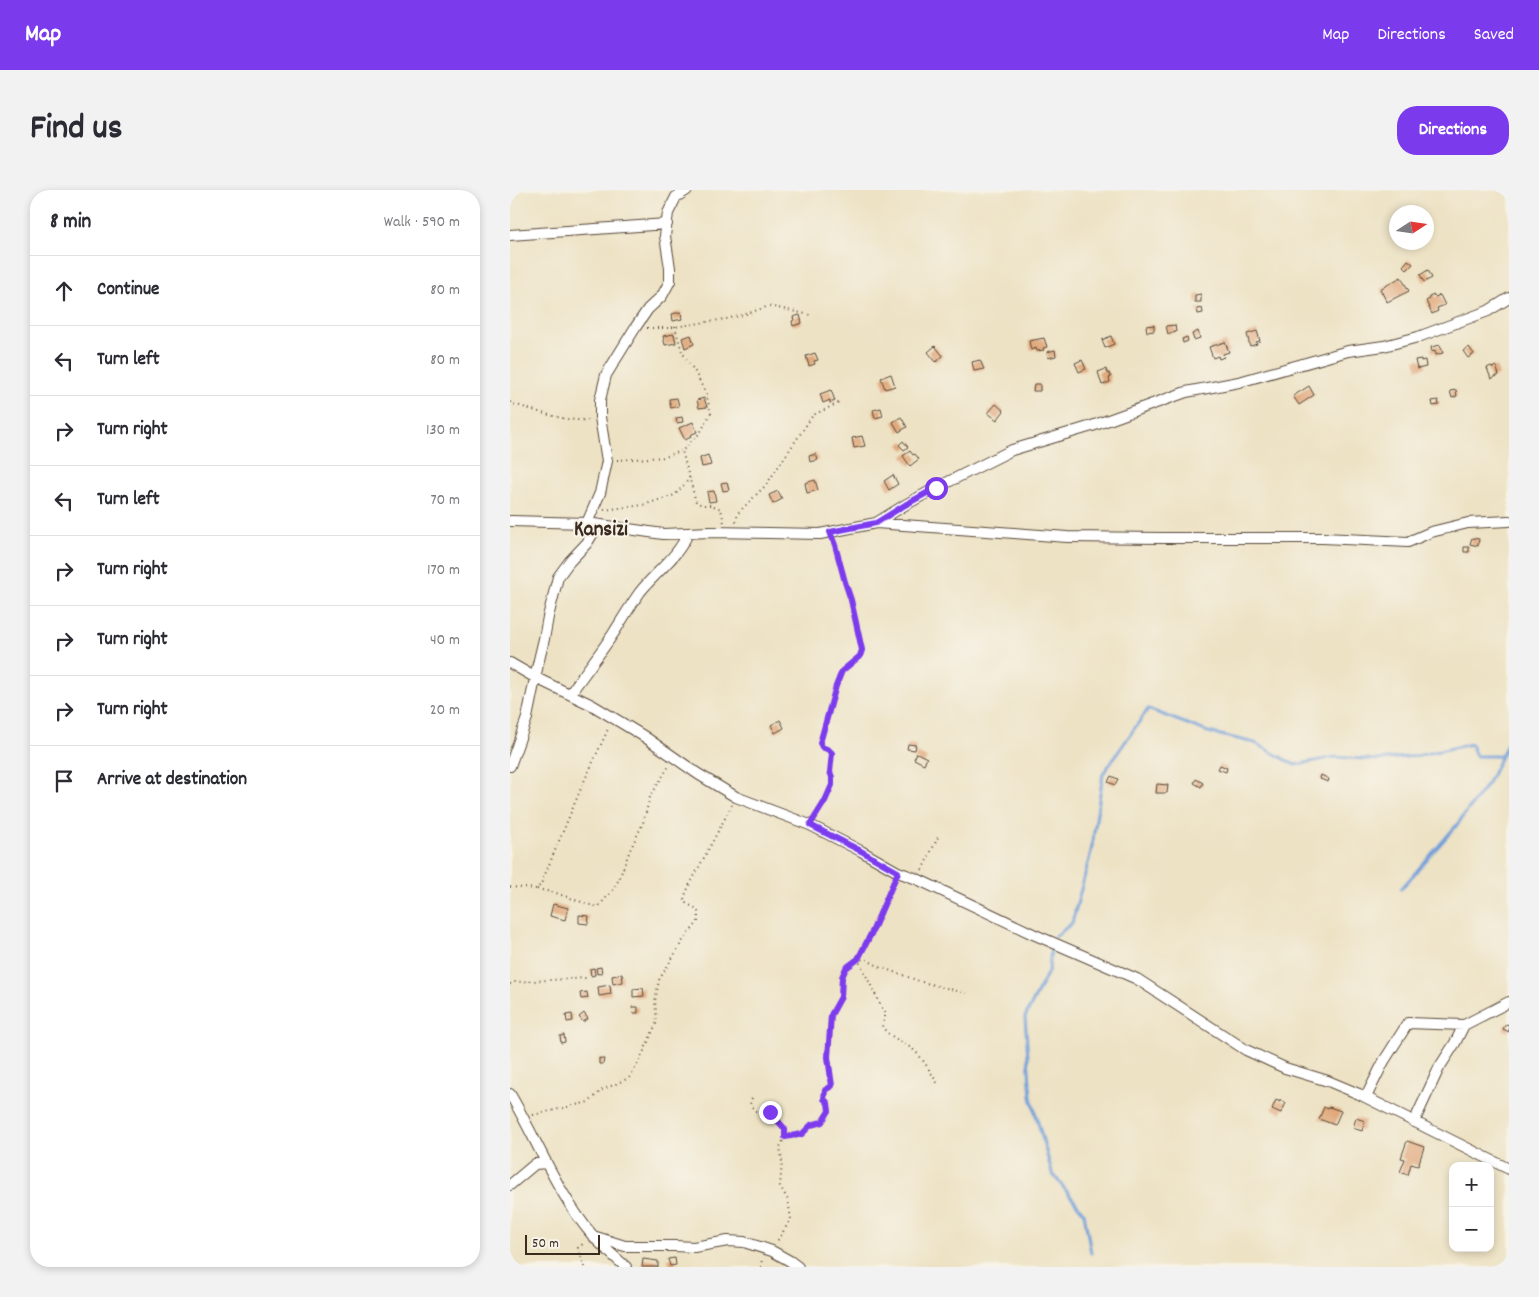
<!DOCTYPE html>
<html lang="en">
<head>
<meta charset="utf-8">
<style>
	:root { --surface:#fff; --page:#f2f2f3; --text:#2b2b33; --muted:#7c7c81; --line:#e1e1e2; --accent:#7c3aed }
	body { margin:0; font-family:Dekko,sans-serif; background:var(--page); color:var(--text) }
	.controls { position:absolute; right:15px; bottom:15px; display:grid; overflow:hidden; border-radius:10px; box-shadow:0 2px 8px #0003 }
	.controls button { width:45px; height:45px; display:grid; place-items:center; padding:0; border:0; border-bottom:1px solid var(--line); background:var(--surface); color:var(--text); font:25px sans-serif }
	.compass { position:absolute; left:879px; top:15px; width:45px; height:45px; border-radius:50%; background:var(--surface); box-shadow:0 2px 8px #0003; rotate:78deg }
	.scale { position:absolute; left:15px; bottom:12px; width:75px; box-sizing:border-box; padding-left:5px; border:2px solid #3b2a1e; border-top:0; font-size:14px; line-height:18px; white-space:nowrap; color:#3b2a1e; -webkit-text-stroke:4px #f7f3e8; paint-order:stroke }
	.stop { position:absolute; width:15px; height:15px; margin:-11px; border:4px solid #7c3aed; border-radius:50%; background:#fff }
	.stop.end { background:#7c3aed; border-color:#fff; box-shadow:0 1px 5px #0008 }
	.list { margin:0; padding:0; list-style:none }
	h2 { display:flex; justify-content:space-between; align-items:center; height:65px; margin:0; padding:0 20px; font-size:21px }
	h2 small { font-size:16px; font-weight:400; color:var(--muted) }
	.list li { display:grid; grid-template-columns:32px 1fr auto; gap:15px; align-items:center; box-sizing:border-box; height:70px; padding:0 20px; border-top:1px solid var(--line) }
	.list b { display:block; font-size:19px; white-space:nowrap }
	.list em { font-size:16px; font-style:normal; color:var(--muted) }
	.icon { flex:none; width:28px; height:28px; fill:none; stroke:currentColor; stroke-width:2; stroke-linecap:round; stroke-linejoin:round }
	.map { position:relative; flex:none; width:999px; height:1077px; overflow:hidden; border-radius:20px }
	header { display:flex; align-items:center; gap:30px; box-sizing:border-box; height:70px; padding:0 25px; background:var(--accent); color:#fff }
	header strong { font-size:24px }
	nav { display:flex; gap:28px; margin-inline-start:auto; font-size:18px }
	.intro { display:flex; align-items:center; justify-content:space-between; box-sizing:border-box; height:120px; padding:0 30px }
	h1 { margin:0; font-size:35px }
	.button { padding:12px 22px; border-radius:20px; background:var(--accent); color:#fff; font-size:18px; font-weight:700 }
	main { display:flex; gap:30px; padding:0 30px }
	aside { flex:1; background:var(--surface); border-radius:20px; box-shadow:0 2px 8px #0003 }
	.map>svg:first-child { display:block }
</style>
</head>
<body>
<header>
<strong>Map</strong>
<nav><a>Map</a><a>Directions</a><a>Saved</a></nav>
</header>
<div class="intro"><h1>Find us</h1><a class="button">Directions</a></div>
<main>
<aside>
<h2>8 min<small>Walk · 590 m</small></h2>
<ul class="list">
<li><svg class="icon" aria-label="ahead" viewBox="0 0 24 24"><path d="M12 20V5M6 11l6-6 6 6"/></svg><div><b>Continue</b></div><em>80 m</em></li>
<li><svg class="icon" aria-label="left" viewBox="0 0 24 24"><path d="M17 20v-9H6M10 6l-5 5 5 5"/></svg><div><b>Turn left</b></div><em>80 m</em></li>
<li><svg class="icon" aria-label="right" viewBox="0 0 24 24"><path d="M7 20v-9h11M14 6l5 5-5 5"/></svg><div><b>Turn right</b></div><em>130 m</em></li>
<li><svg class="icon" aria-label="left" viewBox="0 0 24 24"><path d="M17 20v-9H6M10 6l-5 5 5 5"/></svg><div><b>Turn left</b></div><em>70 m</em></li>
<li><svg class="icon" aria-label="right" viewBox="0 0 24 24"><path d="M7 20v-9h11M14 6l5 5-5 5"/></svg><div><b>Turn right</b></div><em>170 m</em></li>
<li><svg class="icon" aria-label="right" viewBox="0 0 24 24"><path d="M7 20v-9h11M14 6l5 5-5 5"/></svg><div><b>Turn right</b></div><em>40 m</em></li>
<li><svg class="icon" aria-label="right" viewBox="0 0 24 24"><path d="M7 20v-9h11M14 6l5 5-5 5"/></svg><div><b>Turn right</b></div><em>20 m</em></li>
<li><svg class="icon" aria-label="arrive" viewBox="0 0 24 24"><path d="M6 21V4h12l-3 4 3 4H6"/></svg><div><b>Arrive at destination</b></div></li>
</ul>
</aside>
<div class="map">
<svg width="999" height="1077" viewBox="0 0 999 1077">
	<rect width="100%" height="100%" fill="#f7f3e8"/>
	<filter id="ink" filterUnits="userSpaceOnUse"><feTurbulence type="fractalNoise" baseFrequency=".02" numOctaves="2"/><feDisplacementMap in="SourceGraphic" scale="10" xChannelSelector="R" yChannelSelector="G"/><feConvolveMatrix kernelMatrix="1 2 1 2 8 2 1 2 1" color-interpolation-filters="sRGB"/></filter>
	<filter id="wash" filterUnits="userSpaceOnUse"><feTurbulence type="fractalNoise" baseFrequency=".0096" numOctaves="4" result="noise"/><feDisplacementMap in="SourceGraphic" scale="20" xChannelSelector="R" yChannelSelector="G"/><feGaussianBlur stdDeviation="1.12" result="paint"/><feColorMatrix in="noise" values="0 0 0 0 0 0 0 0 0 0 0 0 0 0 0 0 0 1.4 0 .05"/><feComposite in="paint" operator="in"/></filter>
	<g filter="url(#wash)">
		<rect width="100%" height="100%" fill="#ede2c4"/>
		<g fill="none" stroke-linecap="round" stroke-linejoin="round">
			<path stroke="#709fd9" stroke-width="3" d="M 891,699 L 946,636 L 978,593 L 999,550
				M 545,747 L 562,733 L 581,662 L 593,584 L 638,519 L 698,542 L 745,553 L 785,575 L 825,567 L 868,570 L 906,566 L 961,554 L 966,566 L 991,566
				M 541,759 L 539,780 L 515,827 L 521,907 L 542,983 L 574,1023 L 581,1063"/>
		</g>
		<g id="blocks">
			<path fill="#e1a97b" d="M 898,70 L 903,74 L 897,80 L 893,76 Z
				M 918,80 L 922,88 L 914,92 L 910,85 Z
				M 891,87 L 899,101 L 877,112 L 870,99 Z
				M 691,104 L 691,112 L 685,112 L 685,105 Z
				M 924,105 L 925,107 L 930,105 L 935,115 L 927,118 L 928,121 L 922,124 L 916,111 L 920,109 L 919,107 Z
				M 692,118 L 693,123 L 688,124 L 687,119 Z
				M 171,122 L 172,129 L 163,131 L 162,124 Z
				M 290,125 L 292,133 L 283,136 L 282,131 L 284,130 L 283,127 Z
				M 644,135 L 644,141 L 637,142 L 636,136 Z
				M 665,135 L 666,142 L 658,144 L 656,136 Z
				M 688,141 L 690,148 L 684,150 L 682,144 Z
				M 747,141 L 750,151 L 746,152 L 747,154 L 740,156 L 737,144 Z
				M 164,144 L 166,153 L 155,155 L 153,146 Z
				M 181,145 L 184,154 L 175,158 L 172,148 Z
				M 601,146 L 604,154 L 595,158 L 592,150 Z
				M 677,147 L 678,151 L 673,153 L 672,149 Z
				M 534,148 L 537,157 L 533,158 L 534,160 L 527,161 L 526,158 L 521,160 L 519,151 Z
				M 715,152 L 719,162 L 713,164 L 714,167 L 709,169 L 708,166 L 703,168 L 699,157 Z
				M 930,155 L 933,163 L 926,165 L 925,161 L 922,162 L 921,157 Z
				M 425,156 L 433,166 L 426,172 L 418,162 Z
				M 959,157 L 964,164 L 958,168 L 953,161 Z
				M 545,160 L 546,166 L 538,168 L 537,162 Z
				M 305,163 L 308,170 L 304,171 L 305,174 L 299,176 L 296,166 Z
				M 911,169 L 911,171 L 915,170 L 916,177 L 907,179 L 905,170 Z
				M 470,170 L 474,179 L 464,181 L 462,172 Z
				M 572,170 L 576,179 L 569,182 L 565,173 Z
				M 981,176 L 982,178 L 986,176 L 989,185 L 981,189 L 977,178 Z
				M 596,179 L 597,183 L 599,183 L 601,187 L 599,188 L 600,192 L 592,195 L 588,182 Z
				M 381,184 L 385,196 L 375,199 L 371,188 Z
				M 524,194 L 530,194 L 530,201 L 523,201 Z
				M 799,196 L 804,205 L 789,215 L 783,206 Z
				M 321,200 L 325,211 L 320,213 L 320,210 L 313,213 L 310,204 Z
				M 946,200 L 947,206 L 942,208 L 940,201 Z
				M 167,208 L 169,216 L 161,218 L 159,209 Z
				M 194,208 L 197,217 L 189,218 L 187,210 Z
				M 928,210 L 929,215 L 923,216 L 922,211 Z
				M 486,214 L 494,221 L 487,230 L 478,223 Z
				M 371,218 L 373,226 L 365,228 L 363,220 Z
				M 172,227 L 173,232 L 167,233 L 166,228 Z
				M 391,227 L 397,237 L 389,242 L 383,232 Z
				M 183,232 L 187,242 L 180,245 L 181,247 L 175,250 L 169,238 Z
				M 352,246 L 355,256 L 344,258 L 342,248 Z
				M 393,251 L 398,257 L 394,260 L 389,255 Z
				M 400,261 L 403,265 L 405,264 L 409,269 L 400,276 L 393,266 Z
				M 306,264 L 308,270 L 300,272 L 299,266 Z
				M 198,265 L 201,275 L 192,277 L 190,268 Z
				M 383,285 L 388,294 L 379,300 L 374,291 Z
				M 305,290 L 308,300 L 297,303 L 295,293 Z
				M 217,292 L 219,300 L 213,301 L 211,293 Z
				M 204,301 L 206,311 L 199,312 L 197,302 Z
				M 268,301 L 272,309 L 263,314 L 259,305 Z
				M 962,348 L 969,349 L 968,356 L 960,354 Z
				M 954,357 L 959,357 L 959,362 L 954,362 Z
				M 270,530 L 274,538 L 265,543 L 261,535 Z
				M 398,554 L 406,555 L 405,560 L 397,559 Z
				M 407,563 L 417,568 L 414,574 L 404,569 Z
				M 710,575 L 717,578 L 716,582 L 708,579 Z
				M 811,585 L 819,589 L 818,592 L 810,589 Z
				M 601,586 L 608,589 L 605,595 L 598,592 Z
				M 686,589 L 693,593 L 691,597 L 684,593 Z
				M 647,594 L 658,595 L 657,603 L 646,603 Z
				M 43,714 L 58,718 L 55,730 L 40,726 Z
				M 69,725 L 79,726 L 78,734 L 69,733 Z
				M 91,777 L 92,783 L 87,784 L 86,778 Z
				M 84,778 L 85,785 L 81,786 L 80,779 Z
				M 112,784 L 113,792 L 103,794 L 102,786 Z
				M 100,795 L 101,804 L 89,806 L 88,797 Z
				M 133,798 L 134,806 L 123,807 L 123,799 Z
				M 77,802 L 78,808 L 71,809 L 70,803 Z
				M 122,817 L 128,817 L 128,823 L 123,823 Z
				M 74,823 L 78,829 L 73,832 L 69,827 Z
				M 62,824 L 63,831 L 57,832 L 56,825 Z
				M 996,834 L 999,835 L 999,842 L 993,839 Z
				M 54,845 L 55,852 L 51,853 L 50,846 Z
				M 89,868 L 94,869 L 93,874 L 89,874 Z
				M 766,910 L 770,912 L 770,910 L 776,913 L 771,923 L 762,919 Z
				M 814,917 L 818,919 L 819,917 L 831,921 L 825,935 L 809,929 Z
				M 846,928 L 855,931 L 852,941 L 843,938 Z
				M 897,951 L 914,957 L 908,976 L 901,974 L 898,985 L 890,982 L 895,969 L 891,968 Z
				M 165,1068 L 166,1075 L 160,1076 L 158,1069 Z
				M 133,1069 L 148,1071 L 148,1077 L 132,1077 Z"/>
		</g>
	</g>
	<g filter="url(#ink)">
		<use href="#blocks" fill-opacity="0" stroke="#564637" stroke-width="1"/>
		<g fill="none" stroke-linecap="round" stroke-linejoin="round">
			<defs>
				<path id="minor" d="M 0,45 L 157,34
					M 0,331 L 77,333 L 153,344 L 200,342 L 310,344 L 366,333 L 557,347 L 652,348 L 813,348 L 898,352 L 921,342 L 958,333 L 999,331
					M 77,333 L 90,303 L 97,271 L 90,227 L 90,210 L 96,185 L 125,138 L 138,119 L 152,106 L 160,91 L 160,78 L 155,46 L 158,23 L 166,7 L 177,0
					M 366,333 L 395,315 L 426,298 L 502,260 L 582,236 L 676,202 L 729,192 L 838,161 L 874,156 L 908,147 L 978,121 L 999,108
					M 0,473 L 26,488 L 82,515 L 135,547 L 188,584 L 226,607 L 300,635 L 351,661 L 388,682 L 407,689 L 523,744 L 627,789 L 736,860 L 775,878 L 818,891 L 849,904 L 999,979
					M 60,504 C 74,484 89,465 103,444 C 112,430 120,416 130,402 C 146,382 168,367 178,343
					M 0,576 L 17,528 L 28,474 L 34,449 L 38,427 L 48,387 L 59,372 L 77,353 L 88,335
					M 0,904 C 27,950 48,1005 83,1046 C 93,1057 105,1067 116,1077
					M 856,907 L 874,871 L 898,833 L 954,835 L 999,812
					M 904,932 L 929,878 L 945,853 L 954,835
					M 0,995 L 25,974 L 36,973
					M 83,1046 L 115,1056 L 165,1056 L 184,1057 L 218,1051 L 234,1052 L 262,1061 L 280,1071 L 288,1077"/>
			</defs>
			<use href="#minor" stroke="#564637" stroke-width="12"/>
			<path stroke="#564637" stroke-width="2" stroke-dasharray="1 4" stroke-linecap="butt" d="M 165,136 L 172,162 L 185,182 L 196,204 L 201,223 L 190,243 L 172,261 L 186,312 L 192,315 L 201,315 L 211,319 L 214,333
				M 137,138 L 158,138 L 216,129 L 233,125 L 259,116 L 300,125
				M 0,212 L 3,214 C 28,221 53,232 80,230
				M 107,270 L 155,267 L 171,261
				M 94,320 L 133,315 L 165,305 L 180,288
				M 226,332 L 228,323 L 256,295 L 303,225 L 329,213
				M 305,627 L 322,595 L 322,587 L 320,582 L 322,563 L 319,560 L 312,557 L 310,553 L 326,496 L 332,481 L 350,466 L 352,460 L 341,410 L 335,392 L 324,351
				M 412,680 L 428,647
				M 384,691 L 362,742 L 348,769 L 372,818 L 376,823 L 372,837 C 381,848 390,850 401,858 C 413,867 420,882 428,894
				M 0,697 L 27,699 L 31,694 L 72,596 L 99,537
				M 27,699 L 46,703 L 83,716 L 89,716 L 103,700 L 109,689 L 120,660 L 133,633 L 140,607 L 159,576
				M 0,794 L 4,792 L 77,788
				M 242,908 L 240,914 L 245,921 L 259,922 L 275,939 L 275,947 L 270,957 L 272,972 L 270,996 L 278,1010 L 281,1029 L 266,1053
				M 23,925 L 79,912 L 92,900 L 119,888 L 129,872 L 147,832 L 145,811 L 149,790 L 172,752 L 188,732 L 189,723 L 185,718 L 176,713 L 174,708 L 179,696 L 222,615
				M 275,947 L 292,944 L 301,935 L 312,932 L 319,921 L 318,913 L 315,909 L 315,900 L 322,896 L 318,867 L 321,825 L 331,807 L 332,787 L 336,778 L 344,771 L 348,769 L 357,770 L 370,777 L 412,792 L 456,803
				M 75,1077 L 68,1058 L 75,1052
				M 251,1077 L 252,1068"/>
			<use href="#minor" stroke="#fff" stroke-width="10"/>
		</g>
	</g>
	<g fill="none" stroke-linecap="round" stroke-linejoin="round" filter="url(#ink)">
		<path stroke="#7c3aed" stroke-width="6" d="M 260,922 L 275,939 L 275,947 L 292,944 L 301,935 L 312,932 L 319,921 L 318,913 L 314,909 L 315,900 L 322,896 L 318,867 L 321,825 L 331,807 L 332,787 L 336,778 L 348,769 L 362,742 L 388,682 L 351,661 L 300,635 L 315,611 L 322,595 L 322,587 L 320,582 L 322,563 L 319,560 L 312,557 L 310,553 L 326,496 L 332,481 L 350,466 L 352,460 L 341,410 L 335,392 L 325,355 L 320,342 L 366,333 L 395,315 L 426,298"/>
	</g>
	<g text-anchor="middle" stroke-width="4" stroke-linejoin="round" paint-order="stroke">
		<g font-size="21" font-weight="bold" fill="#3b2a1e" stroke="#f7f3e8">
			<text x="91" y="345">Kansizi</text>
		</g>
	</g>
</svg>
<div class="controls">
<button>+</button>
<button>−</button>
</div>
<svg class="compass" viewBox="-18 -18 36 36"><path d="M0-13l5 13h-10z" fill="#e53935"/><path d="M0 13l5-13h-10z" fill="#7c7c81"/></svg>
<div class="scale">50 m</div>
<div class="stop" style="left:426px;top:298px"></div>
<div class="stop end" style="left:260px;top:922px"></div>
</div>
</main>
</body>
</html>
